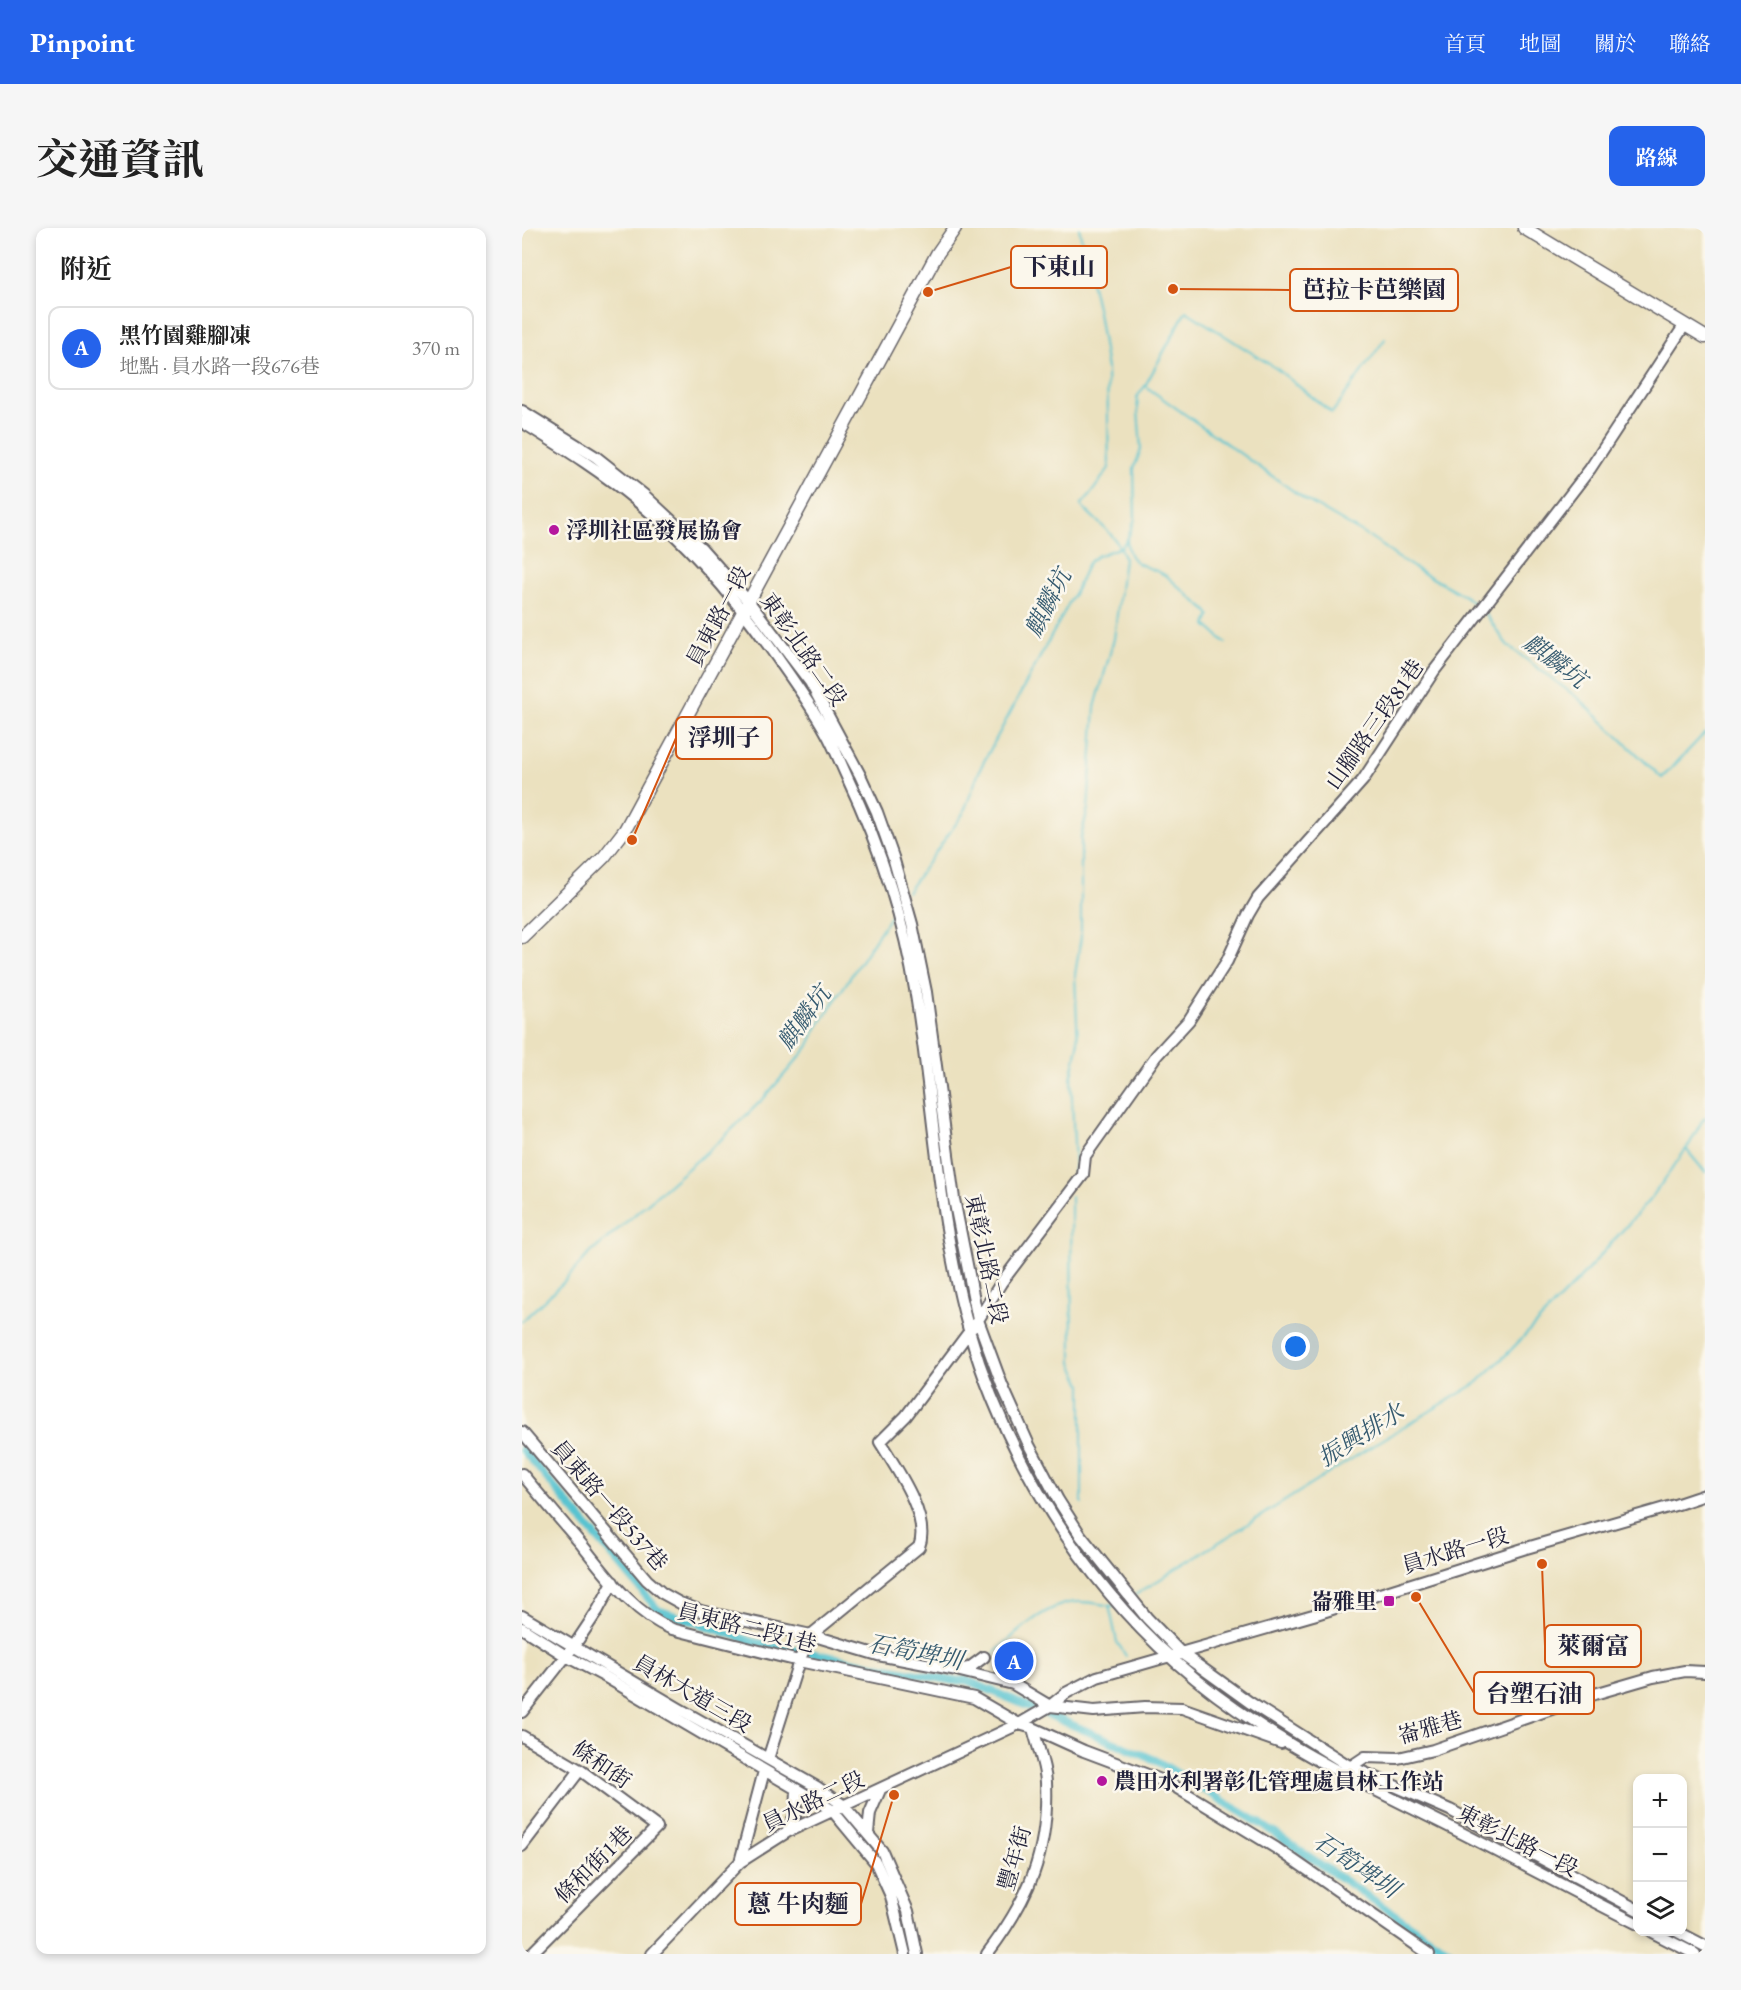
<!DOCTYPE html>
<html lang="zh-TW">
<head>
<meta charset="utf-8">
<style>
	:root { --surface:#fff; --page:#f6f6f6; --text:#222; --muted:#767676; --line:#e0e0e0; --accent:#2563eb }
	body { margin:0; font-family:"EB Garamond","Noto Serif TC",serif; background:var(--page); color:var(--text) }
	.controls { position:absolute; right:18px; bottom:18px; display:grid; overflow:hidden; border-radius:12px; box-shadow:0 3px 9px #0003 }
	.controls button { width:54px; height:54px; display:grid; place-items:center; padding:0; border:0; border-bottom:2px solid var(--line); background:var(--surface); color:var(--text); font:30px sans-serif }
	.you { position:absolute; left:774px; top:1119px; width:21px; height:21px; margin:-15px; border:4px solid #fff; border-radius:50%; background:#1a73e8; box-shadow:0 0 0 9px #1a73e833 }
	.badge { display:grid; place-items:center; width:39px; height:39px; border-radius:50%; background:var(--accent); color:#fff; font-size:20px; font-weight:700 }
	.pin { position:absolute; translate:-50% -50%; border:3px solid #fff; box-shadow:0 2px 6px #0006 }
	.list { margin:0; padding:0; list-style:none }
	h2 { display:flex; justify-content:space-between; align-items:center; height:78px; margin:0; padding:0 24px; font-size:26px }
	h2 small { font-size:20px; font-weight:400; color:var(--muted) }
	.list li { display:grid; grid-template-columns:39px 1fr auto; gap:18px; align-items:center; box-sizing:border-box; height:84px; margin:0 12px 12px; padding:0 12px; border:2px solid var(--line); border-radius:12px }
	.list b { display:block; font-size:22px; white-space:nowrap }
	.list p { margin:0; font-size:20px; white-space:nowrap; color:var(--muted) }
	.list em { font-size:20px; font-style:normal; color:var(--muted) }
	.icon { flex:none; width:33px; height:33px; fill:none; stroke:currentColor; stroke-width:2; stroke-linecap:round; stroke-linejoin:round }
	.map { position:relative; flex:none; width:1183px; height:1726px; overflow:hidden; border-radius:12px }
	header { display:flex; align-items:center; gap:36px; box-sizing:border-box; height:84px; padding:0 30px; background:var(--accent); color:#fff }
	header strong { font-size:28px }
	nav { display:flex; gap:33px; margin-inline-start:auto; font-size:21px }
	.intro { display:flex; align-items:center; justify-content:space-between; box-sizing:border-box; height:144px; padding:0 36px }
	h1 { margin:0; font-size:42px }
	.button { padding:15px 27px; border-radius:12px; background:var(--accent); color:#fff; font-size:21px; font-weight:700 }
	main { display:flex; gap:36px; padding:0 36px }
	aside { flex:1; background:var(--surface); border-radius:12px; box-shadow:0 3px 9px #0003 }
	.map>svg:first-child { display:block }
</style>
</head>
<body>
<header>
<strong>Pinpoint</strong>
<nav><a>首頁</a><a>地圖</a><a>關於</a><a>聯絡</a></nav>
</header>
<div class="intro"><h1>交通資訊</h1><a class="button">路線</a></div>
<main>
<aside>
<h2>附近<small></small></h2>
<ul class="list">
<li><span class="badge">A</span><div><b>黑竹園雞腳凍</b><p>地點 · 員水路一段676巷</p></div><em>370 m</em></li>
</ul>
</aside>
<div class="map">
<svg width="1183" height="1726" viewBox="0 0 1183 1726">
	<rect width="100%" height="100%" fill="#fbf7ec"/>
	<filter id="ink" filterUnits="userSpaceOnUse"><feTurbulence type="fractalNoise" baseFrequency=".0167" numOctaves="2"/><feDisplacementMap in="SourceGraphic" scale="12" xChannelSelector="R" yChannelSelector="G"/><feConvolveMatrix kernelMatrix="1 2 1 2 8 2 1 2 1" color-interpolation-filters="sRGB"/></filter>
	<filter id="wash" filterUnits="userSpaceOnUse"><feTurbulence type="fractalNoise" baseFrequency=".008" numOctaves="4" result="noise"/><feDisplacementMap in="SourceGraphic" scale="24" xChannelSelector="R" yChannelSelector="G"/><feGaussianBlur stdDeviation="1.35" result="paint"/><feColorMatrix in="noise" values="0 0 0 0 0 0 0 0 0 0 0 0 0 0 0 0 0 1.4 0 .05"/><feComposite in="paint" operator="in"/></filter>
	<g filter="url(#wash)">
		<rect width="100%" height="100%" fill="#ebe1bf"/>
		<g fill="none" stroke-linecap="round" stroke-linejoin="round">
			<path stroke="#57c3d0" stroke-width="2" d="M 623,158 L 664,83 L 755,141 L 810,185 L 863,111
				M 605,313 C 606,343 631,336 647,350 C 660,362 673,373 686,384 L 688,388 L 684,397 L 704,415
				M 963,385 L 985,417 L 1056,470 L 1140,550 L 1183,505
				M 385,664 L 441,586 L 459,539 L 554,362 L 566,335 L 575,328 L 599,319 L 605,312 L 613,291 L 612,240 L 619,221 L 615,169 L 623,158 L 784,272 L 856,314 L 872,327 L 894,341 L 943,368 L 956,379
				M 1164,921 L 1183,944
				M 551,952 L 553,936 L 549,851 L 556,818 L 553,747 L 559,709 L 559,609 L 566,580 L 573,479 L 592,411 L 602,330 C 596,307 574,294 559,277 L 568,267 L 587,240 L 585,141 L 576,84 L 557,0
				M 549,969 L 550,1135 L 560,1157 L 560,1275
				M 0,1093 L 42,1054 L 65,1028 L 202,909 L 242,870 L 286,819 L 295,800 L 371,684
				M 613,1367 L 855,1215 L 955,1155 L 985,1126 L 1062,1046 L 1130,969 L 1167,917 L 1180,893 L 1183,890
				M 587,1377 L 595,1414 L 604,1428
				M 454,1443 C 481,1418 517,1376 555,1374 C 567,1373 581,1377 592,1378"/>
			<path stroke="#57c3d0" stroke-width="8" d="M 0,1221 L 136,1382 L 232,1414 L 432,1453 L 444,1452 L 633,1532 L 739,1596 L 931,1726"/>
		</g>
	</g>
	<g filter="url(#ink)">
		<g fill="none" stroke-linecap="round" stroke-linejoin="round">
			<defs>
				<path id="minor" d="M 0,183 L 74,229 L 122,267 L 180,321 L 227,374 L 288,454 L 338,547 L 355,584 L 371,629 L 390,696 L 404,764 L 432,971 L 456,1092 L 480,1157 L 507,1217 L 536,1272 L 559,1308 L 625,1390 L 659,1425 L 727,1474 L 827,1538 L 928,1582 L 1116,1682
					M 0,194 C 40,219 79,243 115,273 C 167,316 210,366 249,421 C 268,448 288,475 304,504 C 312,518 318,534 325,549 C 358,619 382,690 394,767 C 412,878 416,993 447,1102 C 473,1195 525,1291 587,1365 C 629,1416 680,1460 736,1496 C 794,1535 858,1564 920,1595 C 986,1628 1050,1663 1116,1696
					M 0,1204 L 125,1352 L 140,1365 L 158,1375 L 179,1383 L 289,1407 L 356,1427 L 435,1442 L 447,1440 L 462,1429
					M 0,1246 C 20,1270 40,1294 60,1317 C 85,1348 112,1386 150,1401 L 277,1433 L 452,1470 L 497,1496 L 511,1500 L 562,1523 L 647,1555 L 754,1620 L 907,1726
					M 0,1388 L 156,1480 L 295,1559 L 321,1577 L 360,1623 L 386,1683 L 395,1726
					M 0,1400 L 44,1428 L 82,1448 L 310,1582 L 354,1635 L 369,1668 L 383,1726
					M 438,1443 L 491,1456 L 528,1478 L 572,1483 L 623,1479 L 660,1480 L 759,1515
					M 0,1484 L 52,1418 L 76,1382 L 91,1354
					M 0,1508 L 58,1542 L 135,1599 L 9,1726
					M 246,1531 L 277,1433 L 289,1407 L 397,1319 C 409,1289 374,1240 358,1214 L 384,1188 L 456,1092 L 479,1055 L 561,947 L 563,928 L 634,828 L 667,792 L 705,733 L 726,687 L 736,670 L 841,552 L 912,443 L 1068,241 L 1162,98
					M 825,1541 L 843,1529 L 876,1530 L 911,1522 L 1076,1465 L 1131,1449 L 1163,1443 L 1183,1444
					M 265,1604 L 274,1585 L 275,1562
					M 346,1605 L 348,1585 L 358,1562
					M 0,1618 L 58,1542
					M 218,1634 L 242,1543
					M 1130,1704 L 1173,1726
					M 1156,1704 L 1183,1718
					M 130,1726 L 218,1634 L 265,1604 L 497,1496 L 528,1478 L 544,1465 L 575,1449 L 791,1387 L 1001,1321 L 1153,1277 L 1183,1267
					M 465,1726 C 507,1671 527,1624 524,1554 C 523,1536 515,1517 511,1500"/>
				<path id="major" d="M 1002,0 L 1183,109
					M 0,709 L 82,629 L 103,602 L 415,26 L 433,0"/>
			</defs>
			<use href="#minor" stroke="#686569" stroke-width="14"/>
			<use href="#major" stroke="#686569" stroke-width="15"/>
			<use href="#minor" stroke="#fff" stroke-width="10"/>
			<use href="#major" stroke="#fff" stroke-width="12"/>
		</g>
	</g>
	<g fill="#b5179e" stroke="#fbf7ec" stroke-width="2">
		<circle cx="32" cy="302" r="6"/>
		<rect x="861" y="1367" width="12" height="12" rx="3"/>
		<circle cx="580" cy="1553" r="6"/>
	</g>
	<g text-anchor="middle" stroke-width="5" stroke-linejoin="round" paint-order="stroke">
		<g font-size="22" font-weight="bold" fill="#22223b" stroke="#fbf7ec" text-anchor="start">
			<text x="44" y="310">浮圳社區發展協會</text>
			<text x="855" y="1381" text-anchor="end">崙雅里</text>
			<text x="592" y="1561">農田水利署彰化管理處員林工作站</text>
		</g>
		<g font-size="22" fill="#22223b" stroke="#fbf7ec">
			<text transform="translate(196 388) rotate(-62)" y="8">員東路一段</text>
			<text transform="translate(282 421) rotate(55)" y="8">東彰北路二段</text>
			<text transform="translate(852 496) rotate(-55)" y="8">山腳路三段81巷</text>
			<text transform="translate(465 1031) rotate(78)" y="8">東彰北路二段</text>
			<text transform="translate(88 1277) rotate(49)" y="8">員東路一段537巷</text>
			<text transform="translate(933 1322) rotate(-17)" y="8">員水路一段</text>
			<text transform="translate(225 1399) rotate(14)" y="8">員東路二段1巷</text>
			<text transform="translate(171 1465) rotate(30)" y="8">員林大道三段</text>
			<text transform="translate(908 1499) rotate(-16)" y="8">崙雅巷</text>
			<text transform="translate(80 1536) rotate(35)" y="8">條和街</text>
			<text transform="translate(291 1573) rotate(-26)" y="8">員水路二段</text>
			<text transform="translate(996 1612) rotate(27)" y="8">東彰北路一段</text>
			<text transform="translate(492 1630) rotate(-74)" y="8">豐年街</text>
			<text transform="translate(71 1636) rotate(-45)" y="8">條和街1巷</text>
		</g>
		<g font-size="24" font-style="italic" fill="#355a6f" stroke="#fbf7ec">
			<text transform="translate(526 375) rotate(-63)" y="8">麒麟坑</text>
			<text transform="translate(1033 433) rotate(37)" y="8">麒麟坑</text>
			<text transform="translate(282 790) rotate(-54)" y="8">麒麟坑</text>
			<text transform="translate(839 1207) rotate(-32)" y="8">振興排水</text>
			<text transform="translate(393 1424) rotate(11)" y="8">石筍埤圳</text>
			<text transform="translate(834 1637) rotate(34)" y="8">石筍埤圳</text>
		</g>
	</g>
	<path fill="none" stroke="#d45411" stroke-width="2" d="M406 64L489 39M651 61L768 62M110 612L154 510M1020 1336L1023 1418M894 1369L952 1465M372 1567L339 1676"/>
	<g fill="#d45411" stroke="#fbf7ec" stroke-width="2">
		<circle cx="406" cy="64" r="6"/>
		<circle cx="651" cy="61" r="6"/>
		<circle cx="110" cy="612" r="6"/>
		<circle cx="1020" cy="1336" r="6"/>
		<circle cx="894" cy="1369" r="6"/>
		<circle cx="372" cy="1567" r="6"/>
	</g>
	<g fill="#fbf7ec" stroke="#d45411" stroke-width="2">
		<rect x="489" y="18" width="96" height="42" rx="6"/>
		<rect x="768" y="41" width="168" height="42" rx="6"/>
		<rect x="154" y="489" width="96" height="42" rx="6"/>
		<rect x="1023" y="1397" width="96" height="42" rx="6"/>
		<rect x="952" y="1444" width="120" height="42" rx="6"/>
		<rect x="213" y="1655" width="126" height="42" rx="6"/>
	</g>
	<g font-size="24" text-anchor="middle" font-weight="bold" fill="#22223b">
		<text x="537" y="47">下東山</text>
		<text x="852" y="70">芭拉卡芭樂園</text>
		<text x="202" y="518">浮圳子</text>
		<text x="1071" y="1426">萊爾富</text>
		<text x="1012" y="1474">台塑石油</text>
		<text x="276" y="1684">蔥 牛肉麵</text>
	</g>
</svg>
<div class="controls">
<button>+</button>
<button>−</button>
<button><svg class="icon" aria-label="layers" viewBox="0 0 24 24"><path d="M12 4l9 5-9 5-9-5zM3 14l9 5 9-5"/></svg></button>
</div>
<div class="you"></div>
<div class="pin badge" style="left:492px;top:1433px">A</div>
</div>
</main>
</body>
</html>
